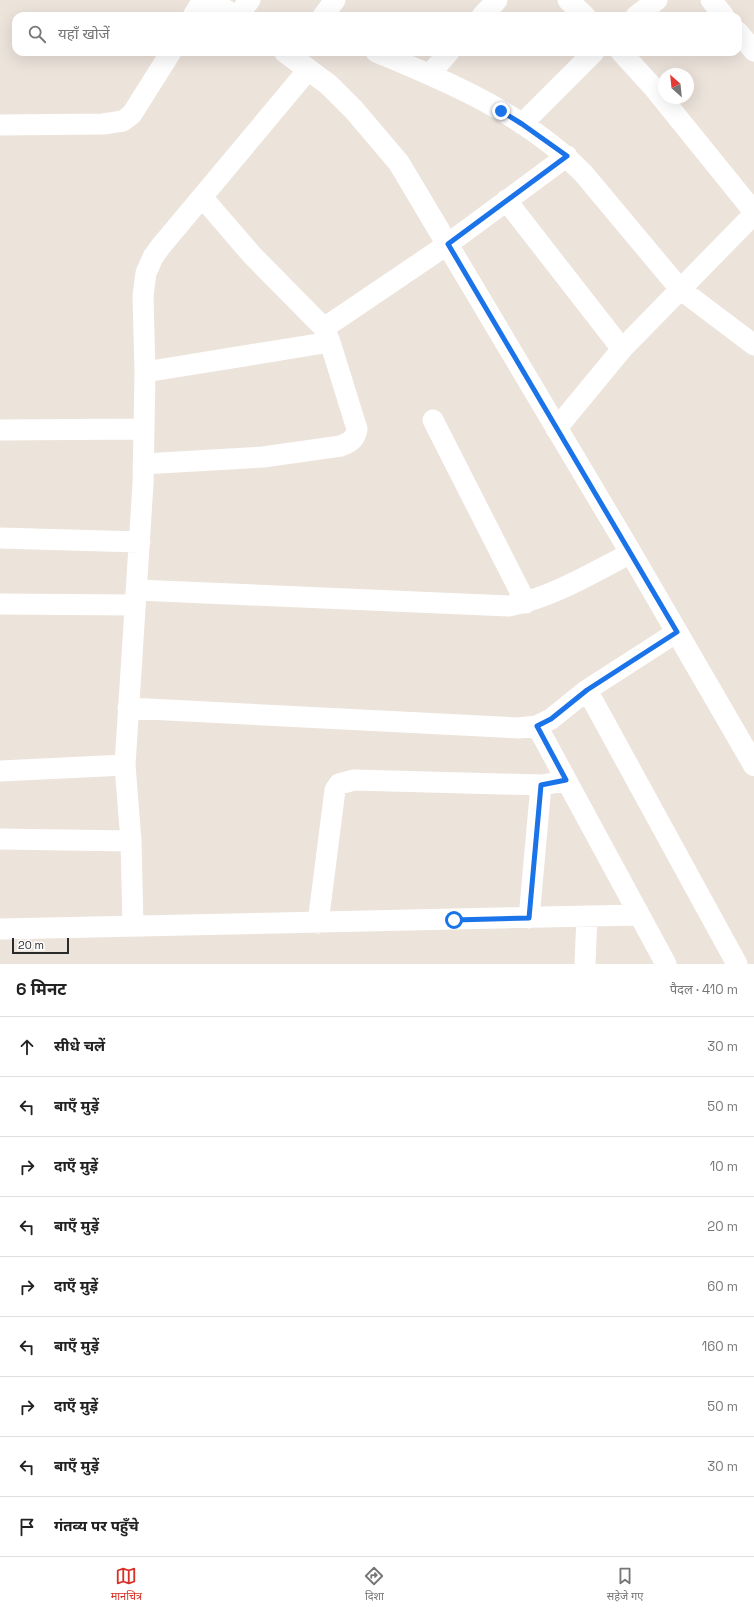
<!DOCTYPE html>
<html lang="hi">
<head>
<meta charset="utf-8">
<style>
	:root { --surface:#fff; --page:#f2f2f2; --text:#222; --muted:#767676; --line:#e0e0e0; --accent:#d93025 }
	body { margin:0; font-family:"Space Grotesk","Noto Sans Devanagari",sans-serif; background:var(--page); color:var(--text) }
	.compass { position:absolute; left:658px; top:68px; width:36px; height:36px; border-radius:50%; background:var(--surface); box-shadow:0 4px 16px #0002; rotate:333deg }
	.scale { position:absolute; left:12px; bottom:10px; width:57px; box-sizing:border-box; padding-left:4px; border:2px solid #2a2a2a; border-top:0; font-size:11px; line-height:14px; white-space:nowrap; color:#2a2a2a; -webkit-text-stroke:3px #fff; paint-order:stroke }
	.stop { position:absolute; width:12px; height:12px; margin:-9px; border:3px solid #1a73e8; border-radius:50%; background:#fff }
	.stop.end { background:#1a73e8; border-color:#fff; box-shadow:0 1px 4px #0008 }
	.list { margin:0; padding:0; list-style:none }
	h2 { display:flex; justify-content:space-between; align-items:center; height:52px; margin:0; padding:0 16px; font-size:17px }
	h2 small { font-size:13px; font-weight:400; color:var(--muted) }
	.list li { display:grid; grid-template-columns:26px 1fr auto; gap:12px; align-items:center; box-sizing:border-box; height:60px; padding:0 16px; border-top:1px solid var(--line) }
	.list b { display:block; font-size:15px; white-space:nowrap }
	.list em { font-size:13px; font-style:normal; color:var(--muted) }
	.icon { flex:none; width:22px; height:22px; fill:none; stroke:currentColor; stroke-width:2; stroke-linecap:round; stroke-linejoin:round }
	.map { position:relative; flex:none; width:754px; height:964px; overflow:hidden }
	.search { position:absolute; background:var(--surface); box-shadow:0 4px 16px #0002; left:12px; right:12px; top:12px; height:44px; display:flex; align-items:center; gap:10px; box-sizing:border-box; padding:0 14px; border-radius:12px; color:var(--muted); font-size:15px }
	.sheet { height:592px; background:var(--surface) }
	nav { display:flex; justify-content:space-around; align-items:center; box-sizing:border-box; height:56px; border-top:1px solid var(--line); background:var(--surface); font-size:11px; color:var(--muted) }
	nav a { display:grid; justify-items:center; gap:2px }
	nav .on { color:var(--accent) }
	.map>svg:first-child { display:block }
</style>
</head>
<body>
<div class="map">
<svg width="754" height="964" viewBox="0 0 754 964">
	<rect width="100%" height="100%" fill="#ece3db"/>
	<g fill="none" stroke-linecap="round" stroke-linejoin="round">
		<path stroke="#fff" stroke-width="21" d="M 568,0 L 585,16
			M 711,0 L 724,16
			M 193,16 L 203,0
			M 237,16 L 250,0
			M 323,16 L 335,0
			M 482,16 L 497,0
			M 636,16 L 657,0
			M 738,32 L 754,51
			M 376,52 C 450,82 526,115 583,173 L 680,289 L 754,345
			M 621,52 L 653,87 L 754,212
			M 430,74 L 449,52
			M 522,124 L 594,52
			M 0,125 L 103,124 L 123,121 L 132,114 L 171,52
			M 506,200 L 622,349
			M 324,328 L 448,244 L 567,156
			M 145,372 L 330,342
			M 433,420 L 526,603
			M 556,429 L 622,349 L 754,214
			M 1,430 L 144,429
			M 143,464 L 263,457 L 341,446 C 350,442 355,440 357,429 L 330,342 L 324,328 L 252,255 L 202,197
			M 0,538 L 140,542
			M 137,590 L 509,606 C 553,597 592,573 631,553
			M 0,604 L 135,605
			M 587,690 L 737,964
			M 128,708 L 518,728 L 537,726 L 551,719 L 587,690 L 677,632
			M 537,726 L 666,964
			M 0,771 L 125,765
			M 0,839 L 131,841
			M 529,918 L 541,785
			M 318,923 L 335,790 L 339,784 L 354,780 L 541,785 L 566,781
			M 133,926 L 131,841 L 125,765 L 143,484 L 145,372 L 143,296 L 146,273 L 153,257 L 161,246 L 308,70
			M 0,929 L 638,915
			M 585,964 L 587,916"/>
		<path stroke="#fff" stroke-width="22" d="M 210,0 L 234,16
			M 285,52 L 329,85 L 354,110 L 399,163 L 631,553 L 754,765"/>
	</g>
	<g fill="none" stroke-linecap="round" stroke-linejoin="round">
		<path stroke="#1a73e8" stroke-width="5" d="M 454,920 L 529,918 L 541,785 L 566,780 L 537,726 L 551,719 L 587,690 L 677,632 L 448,244 L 567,156 L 522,124 L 501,111"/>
	</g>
</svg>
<svg class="compass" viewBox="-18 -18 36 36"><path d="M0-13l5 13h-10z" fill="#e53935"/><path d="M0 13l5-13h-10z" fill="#767676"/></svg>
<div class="scale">20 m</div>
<div class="stop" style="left:454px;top:920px"></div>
<div class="stop end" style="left:501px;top:111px"></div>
<div class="search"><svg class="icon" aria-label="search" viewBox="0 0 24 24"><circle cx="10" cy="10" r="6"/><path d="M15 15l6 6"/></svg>यहाँ खोजें</div>
</div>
<section class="sheet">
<h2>6 मिनट<small>पैदल · 410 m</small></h2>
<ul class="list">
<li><svg class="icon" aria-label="ahead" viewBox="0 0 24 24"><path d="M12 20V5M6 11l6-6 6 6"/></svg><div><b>सीधे चलें</b></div><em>30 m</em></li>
<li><svg class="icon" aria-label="left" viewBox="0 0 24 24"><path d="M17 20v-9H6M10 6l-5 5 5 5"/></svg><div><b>बाएँ मुड़ें</b></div><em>50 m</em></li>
<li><svg class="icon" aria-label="right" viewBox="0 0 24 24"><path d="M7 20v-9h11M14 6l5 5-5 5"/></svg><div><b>दाएँ मुड़ें</b></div><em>10 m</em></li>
<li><svg class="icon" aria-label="left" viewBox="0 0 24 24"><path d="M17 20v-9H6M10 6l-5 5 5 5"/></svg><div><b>बाएँ मुड़ें</b></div><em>20 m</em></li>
<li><svg class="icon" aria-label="right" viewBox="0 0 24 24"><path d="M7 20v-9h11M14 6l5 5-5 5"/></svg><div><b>दाएँ मुड़ें</b></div><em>60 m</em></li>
<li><svg class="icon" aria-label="left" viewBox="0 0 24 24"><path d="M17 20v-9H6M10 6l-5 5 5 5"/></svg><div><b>बाएँ मुड़ें</b></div><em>160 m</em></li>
<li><svg class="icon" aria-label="right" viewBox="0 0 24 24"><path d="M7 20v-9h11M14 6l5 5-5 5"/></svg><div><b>दाएँ मुड़ें</b></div><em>50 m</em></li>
<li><svg class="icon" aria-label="left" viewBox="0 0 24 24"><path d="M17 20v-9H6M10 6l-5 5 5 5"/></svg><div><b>बाएँ मुड़ें</b></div><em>30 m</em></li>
<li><svg class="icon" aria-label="arrive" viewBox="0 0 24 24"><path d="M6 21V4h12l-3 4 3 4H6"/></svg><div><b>गंतव्य पर पहुँचे</b></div></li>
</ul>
</section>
<nav>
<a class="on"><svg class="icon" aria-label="map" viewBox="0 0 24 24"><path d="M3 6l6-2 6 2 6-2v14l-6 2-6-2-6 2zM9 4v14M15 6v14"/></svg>मानचित्र</a>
<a><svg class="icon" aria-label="directions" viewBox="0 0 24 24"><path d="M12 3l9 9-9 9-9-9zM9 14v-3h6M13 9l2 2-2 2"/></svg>दिशा</a>
<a><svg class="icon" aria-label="saved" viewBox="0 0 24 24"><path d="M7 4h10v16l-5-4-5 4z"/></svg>सहेजे गए</a>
</nav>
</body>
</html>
